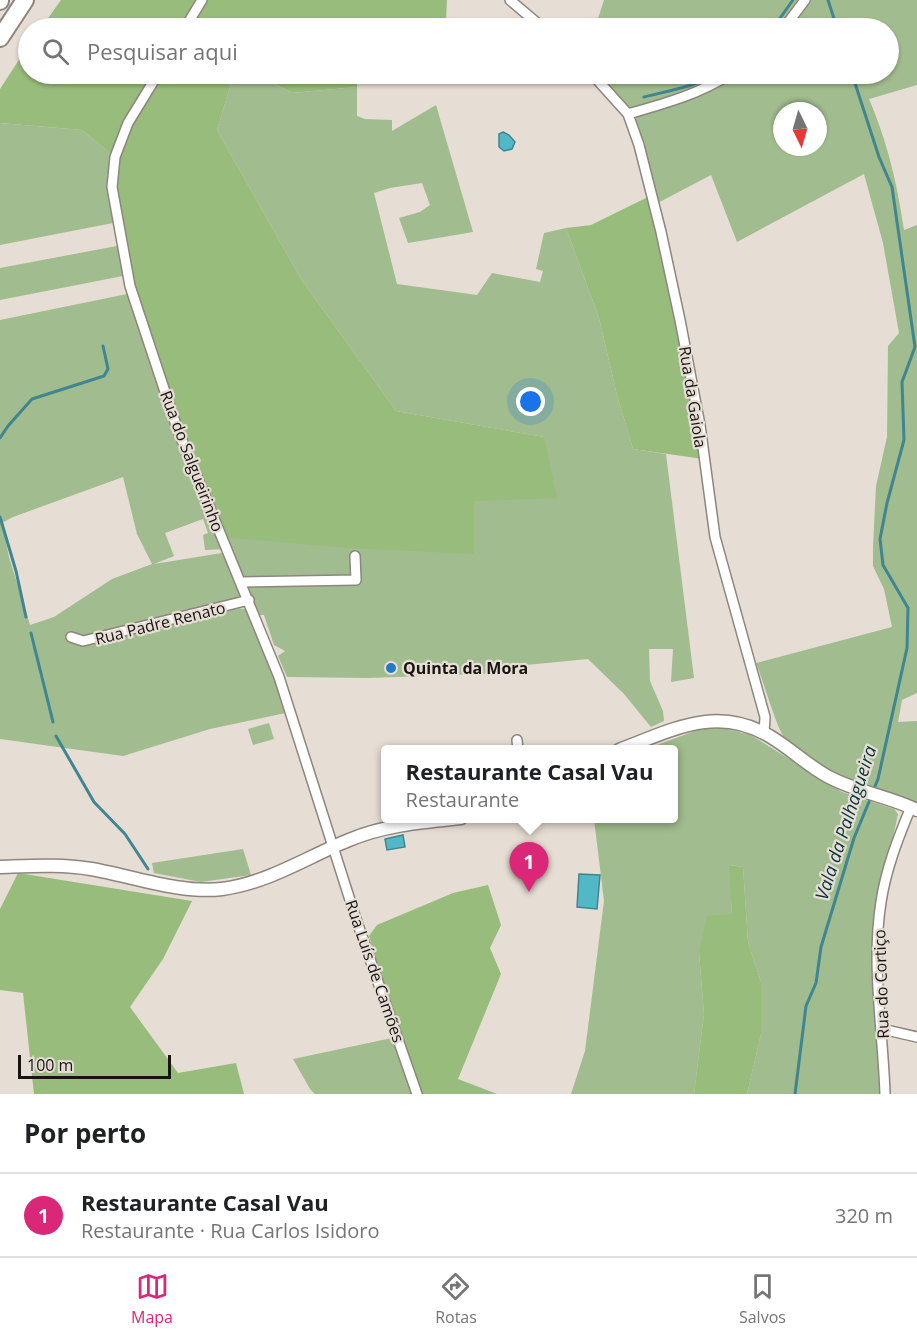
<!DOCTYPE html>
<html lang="pt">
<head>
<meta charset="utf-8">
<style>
	:root { --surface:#fff; --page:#f2f2f2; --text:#202124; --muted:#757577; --line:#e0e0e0; --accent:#db2777 }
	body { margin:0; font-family:"Open Sans",sans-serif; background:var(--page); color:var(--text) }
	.compass { position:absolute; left:773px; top:102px; width:54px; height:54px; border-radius:50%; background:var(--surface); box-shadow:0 2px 4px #0004; rotate:175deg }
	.scale { position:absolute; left:18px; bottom:15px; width:153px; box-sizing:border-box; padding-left:6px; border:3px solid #171411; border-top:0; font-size:16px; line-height:21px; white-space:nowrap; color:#171411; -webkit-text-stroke:4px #e6ddd4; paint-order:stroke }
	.you { position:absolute; left:531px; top:402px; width:21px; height:21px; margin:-15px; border:4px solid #fff; border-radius:50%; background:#1a73e8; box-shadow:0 0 0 9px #1a73e833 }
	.badge { display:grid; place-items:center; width:39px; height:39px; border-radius:50%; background:var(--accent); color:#fff; font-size:20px; font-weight:700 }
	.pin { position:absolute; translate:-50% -50px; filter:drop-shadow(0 2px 3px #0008) }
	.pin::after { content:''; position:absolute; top:32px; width:21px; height:18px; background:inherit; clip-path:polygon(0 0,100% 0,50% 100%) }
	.popup { position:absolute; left:381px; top:745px; width:297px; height:78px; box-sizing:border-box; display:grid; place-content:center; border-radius:6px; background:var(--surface); filter:drop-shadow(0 2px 4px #0005); font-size:20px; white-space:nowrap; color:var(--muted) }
	.popup b { font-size:22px; color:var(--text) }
	.popup::after { content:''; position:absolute; left:50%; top:100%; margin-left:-12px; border:12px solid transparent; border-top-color:var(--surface) }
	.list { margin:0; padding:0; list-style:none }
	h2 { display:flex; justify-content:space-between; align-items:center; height:78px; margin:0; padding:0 24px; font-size:26px }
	h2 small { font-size:20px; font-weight:400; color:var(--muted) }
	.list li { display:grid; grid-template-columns:39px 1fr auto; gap:18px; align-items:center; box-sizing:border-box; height:84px; padding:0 24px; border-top:2px solid var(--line) }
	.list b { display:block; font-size:22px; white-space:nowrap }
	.list p { margin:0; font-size:20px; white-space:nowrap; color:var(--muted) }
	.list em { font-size:20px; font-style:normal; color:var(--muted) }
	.icon { flex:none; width:33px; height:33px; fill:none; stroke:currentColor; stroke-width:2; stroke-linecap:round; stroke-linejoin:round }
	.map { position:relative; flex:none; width:917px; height:1094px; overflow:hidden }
	.search { position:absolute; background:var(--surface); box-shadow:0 2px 4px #0004; left:18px; right:18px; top:18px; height:66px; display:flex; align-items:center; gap:15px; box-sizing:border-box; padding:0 21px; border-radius:33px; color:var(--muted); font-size:22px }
	.sheet { height:162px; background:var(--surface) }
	nav { display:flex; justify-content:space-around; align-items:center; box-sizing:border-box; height:84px; border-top:2px solid var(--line); background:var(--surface); font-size:16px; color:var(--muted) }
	nav a { display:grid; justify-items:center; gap:3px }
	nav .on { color:var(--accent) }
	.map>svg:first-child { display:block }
</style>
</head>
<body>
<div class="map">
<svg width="917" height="1094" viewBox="0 0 917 1094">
	<rect width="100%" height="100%" fill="#e6ddd4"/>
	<path fill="#a1bc8e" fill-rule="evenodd" d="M 604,0 L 917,0 L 917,85 L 869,99 C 888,144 897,183 904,230 L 917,225 L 917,693 L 902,700 L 898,722 L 917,721 L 917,802 C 873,787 817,774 784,737 C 777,729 762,677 756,663 L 892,627 L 884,589 L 873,566 L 873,547 L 876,486 L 887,437 L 888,346 L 899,333 L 883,243 L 864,174 L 737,242 L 711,175 L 654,205 L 629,115 L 592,74 L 888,74 L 888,28 L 595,28 ZM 782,111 L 818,111 L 818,147 L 782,147 Z
		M 234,74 L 255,74 L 292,93 L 357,87 L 357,116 L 365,119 L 392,120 L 392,131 L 436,105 L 473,232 L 408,243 L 399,218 L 420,212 L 430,205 L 422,183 L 390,188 L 374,193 L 397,284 L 477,295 L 492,273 L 540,282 L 543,271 L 536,269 L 544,233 L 566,228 L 599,318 L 617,395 L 633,449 L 666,454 L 694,678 L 671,682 L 673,649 L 649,649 L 650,681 L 663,711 L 664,721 L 651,727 L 624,694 L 588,659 L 505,667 L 508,672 L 505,673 L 368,678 L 287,677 L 278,656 L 285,651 L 274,645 L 264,615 L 255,615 L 290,712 L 210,729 L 123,756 L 0,739 L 0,320 L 132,293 L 474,554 L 474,501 L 544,437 L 396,411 L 301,279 L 217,130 ZM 123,477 L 137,534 L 152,564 L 112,579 L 54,617 L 30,625 L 9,557 L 2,523 L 13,517 ZM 203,519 L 208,533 L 203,535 L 205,550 L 226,549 L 222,553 L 154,564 L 174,556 L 165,533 ZM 241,593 L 247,609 L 221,608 L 238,598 Z
		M 0,123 L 82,130 L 115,157 L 118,222 L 0,245 Z
		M 122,245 L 128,275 L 0,300 L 0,268 Z
		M 269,723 L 274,739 L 253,745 L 248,729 Z
		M 719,727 L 751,735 L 842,792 L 894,809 L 898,814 L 879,903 L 884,1094 L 747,1094 L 761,1034 L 761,982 L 748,942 L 743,867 L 730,865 L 732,914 L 699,953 L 704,1014 L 694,1094 L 571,1094 L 585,1051 L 604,901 L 594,819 L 673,818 L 673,750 L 646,749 L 703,728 Z
		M 243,849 L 251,875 L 201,882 L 154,873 L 152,863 Z
		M 356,919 L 417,1094 L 315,1094 L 310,1089 L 293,1059 L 392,1038 L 351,921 Z"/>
	<path fill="#98bc7c" d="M 61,0 L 447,0 L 446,21 L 443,28 L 41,28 Z
		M 28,46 L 28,74 L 234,74 L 217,130 L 301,279 L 396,411 L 544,437 L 557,498 L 474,501 L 474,554 L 348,548 L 222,537 L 177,428 L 130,286 L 118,222 L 115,157 L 82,130 L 0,123 L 0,89 Z
		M 255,74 L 357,74 L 357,87 L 292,93 Z
		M 652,195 L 703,459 L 633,449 L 617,395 L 599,318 L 566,228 L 591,225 Z
		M 729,865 L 743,867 L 748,942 L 761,982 L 761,1034 L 747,1094 L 694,1094 L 704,1014 L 699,953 L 707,916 L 732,914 Z
		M 18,873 L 192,901 L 163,959 L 130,1007 L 178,1073 L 236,1063 L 244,1094 L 34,1094 L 23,993 L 0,990 L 0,909 Z
		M 488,885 L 501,925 L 490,948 L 501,974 L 458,1079 L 497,1094 L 417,1094 L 369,936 L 377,925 L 453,893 Z"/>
	<path fill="#52b7c6" stroke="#408690" stroke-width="1.5" d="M 503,132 L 509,135 L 515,142 L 512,149 L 504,151 L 499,147 L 499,134 Z
		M 403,835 L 405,847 L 387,850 L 385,839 Z
		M 579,874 L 600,875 L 597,909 L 577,907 Z"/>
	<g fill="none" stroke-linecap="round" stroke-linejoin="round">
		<path stroke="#408690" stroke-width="3" d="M 828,0 L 837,28
			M 773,28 L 793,0
			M 852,74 L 879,157 L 892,187 L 915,347 L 902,382 L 904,440 L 887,503 L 880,539 L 883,565 L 908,608 L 907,648 L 878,779 L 873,791
			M 644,97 C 667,91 695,87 715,74
			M 0,438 L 8,426 L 32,399 L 104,376 L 108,369 L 103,346
			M 0,517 L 16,571 L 26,617
			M 31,633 L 53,722
			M 56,736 L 94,802 L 125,834 L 148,869
			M 795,1094 L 806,1006 L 816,983 L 821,947 L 854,838 L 871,797"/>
		<defs>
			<path id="street" d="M 510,0 L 543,28
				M 185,28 L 202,0
				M 784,28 L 805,0
				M 158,74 L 128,123 L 115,157 L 112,187 L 130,286 L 177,428 L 279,677 L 356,919 L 417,1094
				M 592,74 L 628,114 L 639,145 L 661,232 L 680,320 L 700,425 L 715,537 L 765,717 L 764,733
				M 628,114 C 663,104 700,94 730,74
				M 241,582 L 356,580 L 355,556
				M 71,637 L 83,641 L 249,600
				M 517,740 L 518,750
				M 882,1029 L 917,1037
				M 885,1094 C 883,1031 871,965 881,902 C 886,869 898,838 911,807"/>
			<path id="secondary" d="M 619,750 C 672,730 717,704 771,737 C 791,749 807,765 827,776 C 856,792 888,796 917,810
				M 0,867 C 31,866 61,864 91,869 C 132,876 180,894 222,889 C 268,883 307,857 349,840 C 385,825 422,822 461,818"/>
			<path id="highway" d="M 0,1 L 0,0
				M 0,38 L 25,0"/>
		</defs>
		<use href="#street" stroke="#8d867e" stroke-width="12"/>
		<use href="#secondary" stroke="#8d867e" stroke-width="15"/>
		<use href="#highway" stroke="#8d867e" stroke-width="20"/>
		<use href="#street" stroke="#fff" stroke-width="9"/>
		<use href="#secondary" stroke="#fff" stroke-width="12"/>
		<use href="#highway" stroke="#fff" stroke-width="16"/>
	</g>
	<circle fill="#2479c7" stroke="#e6ddd4" stroke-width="2" cx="391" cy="668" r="6"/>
	<g text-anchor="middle" stroke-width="4.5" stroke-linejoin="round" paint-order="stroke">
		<g font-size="16" fill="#171411" stroke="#e6ddd4">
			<text transform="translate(693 397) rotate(81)" y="6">Rua da Gaiola</text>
			<text transform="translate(192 461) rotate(69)" y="6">Rua do Salgueirinho</text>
			<text transform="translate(160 623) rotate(-14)" y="6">Rua Padre Renato</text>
			<text transform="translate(375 971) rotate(71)" y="6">Rua Luís de Camões</text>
			<text transform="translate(881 984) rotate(-92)" y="6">Rua do Cortiço</text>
		</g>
		<g font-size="16" font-weight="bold" fill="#171411" stroke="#e6ddd4" text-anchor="start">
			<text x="403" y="674">Quinta da Mora</text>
		</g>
		<g font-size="18" font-style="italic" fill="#03353b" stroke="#e6ddd4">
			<text transform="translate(846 823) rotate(-72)" y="6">Vala da Palhagueira</text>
		</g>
	</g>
</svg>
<svg class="compass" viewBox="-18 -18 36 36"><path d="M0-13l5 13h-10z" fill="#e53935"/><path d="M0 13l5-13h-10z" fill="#757577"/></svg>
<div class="scale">100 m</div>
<div class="you"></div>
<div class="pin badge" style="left:529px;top:892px">1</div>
<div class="popup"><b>Restaurante Casal Vau</b>Restaurante</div>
<div class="search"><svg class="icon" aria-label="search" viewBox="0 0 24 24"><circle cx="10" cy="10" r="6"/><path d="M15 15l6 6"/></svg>Pesquisar aqui</div>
</div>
<section class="sheet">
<h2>Por perto<small></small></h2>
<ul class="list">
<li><span class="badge">1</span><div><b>Restaurante Casal Vau</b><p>Restaurante · Rua Carlos Isidoro</p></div><em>320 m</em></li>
</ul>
</section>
<nav>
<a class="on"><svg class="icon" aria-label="map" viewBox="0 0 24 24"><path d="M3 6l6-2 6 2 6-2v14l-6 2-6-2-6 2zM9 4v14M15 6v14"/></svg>Mapa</a>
<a><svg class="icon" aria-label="directions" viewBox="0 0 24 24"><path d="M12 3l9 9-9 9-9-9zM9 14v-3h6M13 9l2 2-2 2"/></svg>Rotas</a>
<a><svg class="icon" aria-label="saved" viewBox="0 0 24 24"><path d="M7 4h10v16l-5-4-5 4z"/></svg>Salvos</a>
</nav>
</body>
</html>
